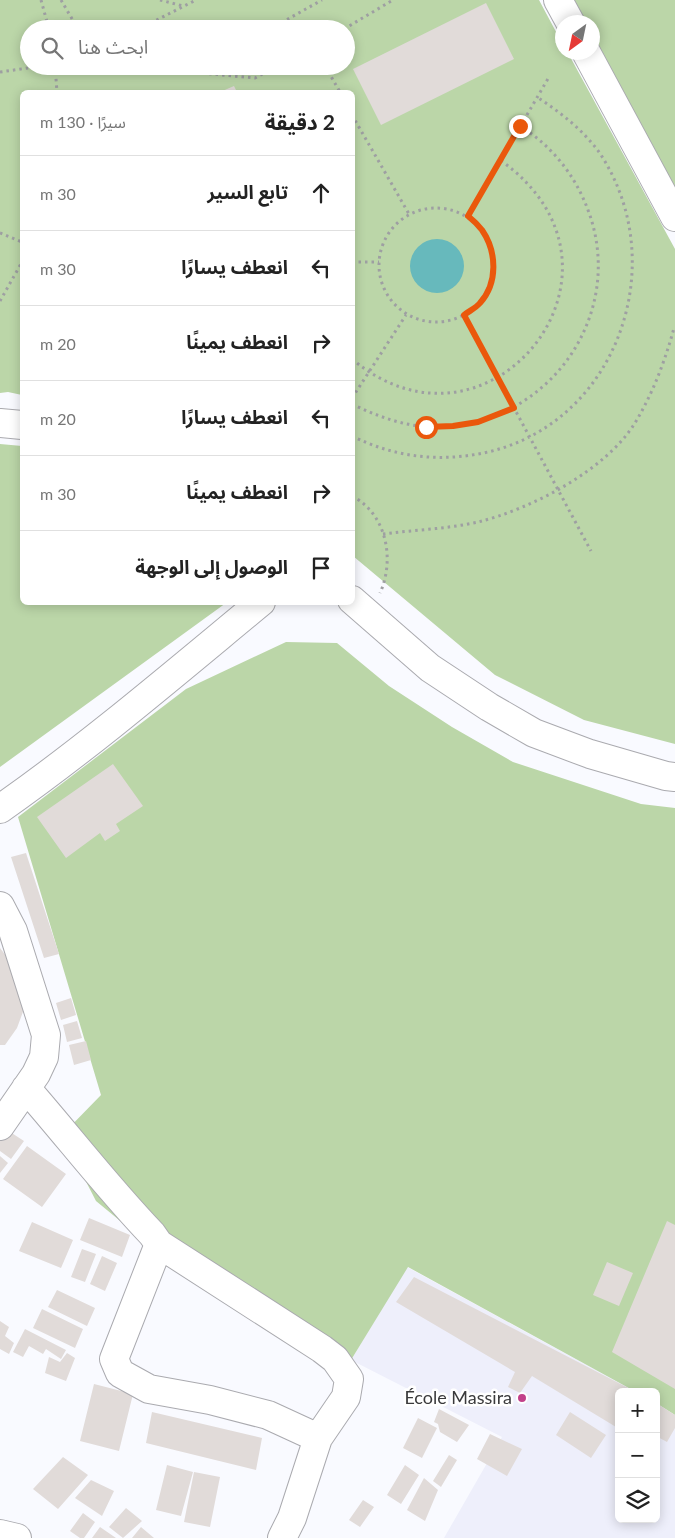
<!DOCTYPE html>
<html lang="ar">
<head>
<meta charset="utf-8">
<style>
	:root { --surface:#fff; --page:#f6f6f6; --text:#222; --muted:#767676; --line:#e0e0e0 }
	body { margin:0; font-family:Lato,"Noto Sans Arabic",sans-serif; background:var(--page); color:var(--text); direction:rtl }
	.controls { position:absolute; right:15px; bottom:15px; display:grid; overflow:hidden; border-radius:8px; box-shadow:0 2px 12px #0003 }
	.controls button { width:45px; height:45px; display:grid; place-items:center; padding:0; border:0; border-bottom:1px solid var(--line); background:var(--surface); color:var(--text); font:25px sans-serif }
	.compass { position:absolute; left:555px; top:15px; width:45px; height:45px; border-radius:50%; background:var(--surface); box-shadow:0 2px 12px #0003; rotate:213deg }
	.stop { position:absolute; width:15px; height:15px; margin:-11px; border:4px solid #ea580c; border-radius:50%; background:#fff }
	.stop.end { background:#ea580c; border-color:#fff; box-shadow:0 1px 5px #0008 }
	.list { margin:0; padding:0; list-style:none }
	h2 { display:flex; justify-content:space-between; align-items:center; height:65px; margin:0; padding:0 20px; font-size:21px }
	h2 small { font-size:16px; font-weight:400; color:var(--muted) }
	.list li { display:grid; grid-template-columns:32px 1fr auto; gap:15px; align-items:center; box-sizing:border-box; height:75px; padding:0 20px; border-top:1px solid var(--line) }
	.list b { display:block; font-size:19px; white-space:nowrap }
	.list em { font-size:16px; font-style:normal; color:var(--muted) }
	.icon { flex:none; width:28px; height:28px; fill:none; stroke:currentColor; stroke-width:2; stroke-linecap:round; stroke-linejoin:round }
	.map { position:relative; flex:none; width:675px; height:1538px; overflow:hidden; direction:ltr }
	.search { position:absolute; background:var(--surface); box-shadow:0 2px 12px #0003; left:20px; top:20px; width:335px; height:55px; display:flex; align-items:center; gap:12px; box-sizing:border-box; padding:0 18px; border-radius:28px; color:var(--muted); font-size:19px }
	.panel { position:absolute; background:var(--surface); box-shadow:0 2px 12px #0003; left:20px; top:90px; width:335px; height:515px; border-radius:8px; direction:rtl }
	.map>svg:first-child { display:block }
</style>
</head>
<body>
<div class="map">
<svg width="675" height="1538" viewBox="0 0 675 1538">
	<rect width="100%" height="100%" fill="#f9faff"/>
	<path fill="#eeeffb" d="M 407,1267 L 636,1392 L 619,1392 L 619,1519 L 656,1519 L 656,1403 L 675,1415 L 675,1538 L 444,1538 L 502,1437 L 351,1360 Z"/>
	<path fill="#bbd6a8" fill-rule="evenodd" d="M 0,0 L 539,0 L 562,43 L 562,52 L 568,53 L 675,249 L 675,744 L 584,720 L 495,675 L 353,556 L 352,92 L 22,92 L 22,395 L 8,392 L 0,393 ZM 29,29 L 346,29 L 346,66 L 29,66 Z
		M 570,0 L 675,0 L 675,195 L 593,42 L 592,22 L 582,22 Z
		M 0,444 L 22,446 L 22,602 L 226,603 L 0,767 Z
		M 286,642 L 337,643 L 389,686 L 452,727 L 513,762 L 641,804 L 675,808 L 675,1415 L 656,1403 L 656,1392 L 636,1392 L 408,1267 L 351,1360 L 164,1257 L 96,1201 L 62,1135 L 101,1095 L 18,817 L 186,689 Z"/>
	<path fill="#67b9bc" d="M410 266a27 27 0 1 1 54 0a27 27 0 1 1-54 0Z"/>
	<path fill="#e1dbd9" d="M 486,3 L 514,59 L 381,125 L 353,69 Z
		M 234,86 L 237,92 L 220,92 Z
		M 113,764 L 143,806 L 116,824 L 120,831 L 105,841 L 100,833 L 66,858 L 37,817 Z
		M 26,853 L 59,954 L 44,958 L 11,857 Z
		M 0,948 L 17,970 L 24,1009 L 17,1028 L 5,1045 L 0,1045 Z
		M 71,998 L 76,1015 L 61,1020 L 56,1003 Z
		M 77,1021 L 82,1038 L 67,1042 L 63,1025 Z
		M 86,1041 L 91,1060 L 74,1065 L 69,1045 Z
		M 4,1128 L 24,1141 L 11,1159 L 0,1151 L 0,1134 Z
		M 27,1146 L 66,1174 L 42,1207 L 3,1179 Z
		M 0,1156 L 8,1163 L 0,1173 Z
		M 89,1218 L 130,1235 L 122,1257 L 80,1240 Z
		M 667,1221 L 675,1225 L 675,1389 L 612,1352 Z
		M 32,1222 L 73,1240 L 61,1268 L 19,1251 Z
		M 82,1249 L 96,1254 L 85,1282 L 71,1277 Z
		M 102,1256 L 117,1263 L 105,1291 L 90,1284 Z
		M 607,1262 L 633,1273 L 619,1306 L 593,1295 Z
		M 414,1277 L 636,1392 L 619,1392 L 619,1422 L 616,1427 L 532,1376 L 520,1393 L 508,1387 L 515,1372 L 396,1302 Z
		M 57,1290 L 95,1308 L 87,1326 L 48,1307 Z
		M 42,1309 L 83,1329 L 75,1348 L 33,1328 Z
		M 0,1321 L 9,1327 L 5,1336 L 14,1343 L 9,1354 L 0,1349 Z
		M 25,1329 L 66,1350 L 61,1359 L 46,1349 L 43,1354 L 29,1346 L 23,1357 L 13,1352 Z
		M 67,1353 L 75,1358 L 66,1381 L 45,1373 L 49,1357 L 60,1362 Z
		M 94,1384 L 133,1394 L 119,1451 L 80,1441 Z
		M 656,1403 L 675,1415 L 675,1428 L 667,1442 L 656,1436 Z
		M 439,1409 L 469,1425 L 457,1442 L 440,1432 L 438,1424 L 434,1422 Z
		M 152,1412 L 262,1438 L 256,1470 L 146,1443 Z
		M 570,1412 L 606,1435 L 591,1458 L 556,1435 Z
		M 418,1418 L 437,1428 L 422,1458 L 403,1448 Z
		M 490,1434 L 522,1449 L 507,1476 L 477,1459 Z
		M 449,1455 L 457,1460 L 441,1487 L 433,1481 Z
		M 63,1457 L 88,1475 L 58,1509 L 33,1489 Z
		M 167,1465 L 193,1472 L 181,1516 L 156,1510 Z
		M 405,1465 L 419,1475 L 401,1504 L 387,1495 Z
		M 194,1472 L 220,1477 L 210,1527 L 184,1522 Z
		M 424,1478 L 438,1490 L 425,1521 L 407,1510 Z
		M 91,1480 L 114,1491 L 102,1516 L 75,1498 Z
		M 363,1500 L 374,1507 L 360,1527 L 349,1520 Z
		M 126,1508 L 142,1521 L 123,1538 L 109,1527 Z
		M 83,1513 L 95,1522 L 84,1538 L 80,1538 L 70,1531 Z
		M 100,1527 L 116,1538 L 92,1538 Z
		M 141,1527 L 154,1538 L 132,1538 Z"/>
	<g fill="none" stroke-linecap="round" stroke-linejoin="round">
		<defs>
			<path id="minor" d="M 0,809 C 91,745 175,673 261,602
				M 0,906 L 13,931 L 46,1035 L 44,1057 L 36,1074 L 0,1126
				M 26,1088 C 68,1136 107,1187 152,1234 L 159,1244 L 114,1359 L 120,1373 L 149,1389 L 210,1400 L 268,1415 L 318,1438
				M 159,1244 L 322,1349 L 335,1359 L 349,1379 L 346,1397 L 318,1438 L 292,1518 L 282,1538
				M 0,1534 L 17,1538"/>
			<path id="major" d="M 558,0 L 570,22
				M 586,52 L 675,217
				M 0,423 L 22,425
				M 352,600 L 430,668 L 489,707 L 534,733 L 590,754 L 666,776 L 675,777"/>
		</defs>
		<use href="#minor" stroke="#aaaaaf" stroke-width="30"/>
		<use href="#major" stroke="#aaaaaf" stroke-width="30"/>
		<path stroke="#9e9fa2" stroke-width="3" stroke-dasharray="2.5 4" stroke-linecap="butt" d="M 41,0 L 49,29
			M 61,0 L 78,29
			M 160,0 L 183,6
			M 139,29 L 196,0
			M 270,29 L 322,0
			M 344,29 L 393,0
			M 55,66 L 57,92
			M 125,66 L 255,78 L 277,66
			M 325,66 L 340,92
			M 0,72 L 42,66
			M 192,72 L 202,66
			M 352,115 L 409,214
			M379 265a57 57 0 1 1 114 0a57 57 0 1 1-114 0Z
			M 468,216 L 549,77
			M 0,233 L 22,242
			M 352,262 L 379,262
			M 0,301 L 22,262
			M 464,315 L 591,551
			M 352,359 C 489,475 655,269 500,160
			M 352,398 L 406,315
			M 352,404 C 385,420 418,431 455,426 C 558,413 625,308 588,210 C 575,175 552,146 520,126
			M 352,436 C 392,456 434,462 478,454 C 615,430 675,265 599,152 C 583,130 560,112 537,97
			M 352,496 C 387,514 395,560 380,593
			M 383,534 C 414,530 447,529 478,522 C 531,509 605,471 635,423 C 653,393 665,361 674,328"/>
		<use href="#minor" stroke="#fff" stroke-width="28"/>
		<use href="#major" stroke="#fff" stroke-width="28"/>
	</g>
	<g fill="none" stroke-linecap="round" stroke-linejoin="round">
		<path stroke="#ea580c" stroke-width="6" d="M 426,427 L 453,426 L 478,422 L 514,408 L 464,315 C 469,311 476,308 480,303 C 498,283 497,252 482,230 C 478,225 473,220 468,216 L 520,126"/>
	</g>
	<circle fill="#c2418a" stroke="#fff" stroke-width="2" cx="522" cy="1398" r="5"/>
	<g text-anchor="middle" stroke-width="5" stroke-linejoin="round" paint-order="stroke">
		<g font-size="18" fill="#3a3a3c" stroke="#fff" text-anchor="end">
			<text x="512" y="1404">École Massira</text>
		</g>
	</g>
</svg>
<div class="controls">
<button>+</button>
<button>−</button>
<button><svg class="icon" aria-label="layers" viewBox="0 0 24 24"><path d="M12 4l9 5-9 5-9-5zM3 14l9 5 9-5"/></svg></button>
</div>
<svg class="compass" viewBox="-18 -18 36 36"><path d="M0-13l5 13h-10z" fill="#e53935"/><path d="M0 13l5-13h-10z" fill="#767676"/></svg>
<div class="stop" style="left:426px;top:427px"></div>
<div class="stop end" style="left:520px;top:126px"></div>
<div class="search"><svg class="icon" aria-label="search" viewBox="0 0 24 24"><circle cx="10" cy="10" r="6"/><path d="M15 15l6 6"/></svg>ابحث هنا</div>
<section class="panel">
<h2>2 دقيقة<small>سيرًا · 130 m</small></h2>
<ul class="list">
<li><svg class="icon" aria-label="ahead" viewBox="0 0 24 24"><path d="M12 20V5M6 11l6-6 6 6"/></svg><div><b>تابع السير</b></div><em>30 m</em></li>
<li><svg class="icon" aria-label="left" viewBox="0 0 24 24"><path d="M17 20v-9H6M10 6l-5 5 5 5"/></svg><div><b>انعطف يسارًا</b></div><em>30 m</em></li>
<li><svg class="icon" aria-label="right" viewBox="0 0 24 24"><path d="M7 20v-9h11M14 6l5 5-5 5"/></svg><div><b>انعطف يمينًا</b></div><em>20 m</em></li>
<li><svg class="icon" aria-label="left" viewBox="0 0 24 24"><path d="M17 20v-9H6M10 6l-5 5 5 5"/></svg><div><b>انعطف يسارًا</b></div><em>20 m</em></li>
<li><svg class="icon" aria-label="right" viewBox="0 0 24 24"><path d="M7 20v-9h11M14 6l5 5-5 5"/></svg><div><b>انعطف يمينًا</b></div><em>30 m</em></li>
<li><svg class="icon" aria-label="arrive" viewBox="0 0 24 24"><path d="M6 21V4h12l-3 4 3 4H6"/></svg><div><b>الوصول إلى الوجهة</b></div></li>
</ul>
</section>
</div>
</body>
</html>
